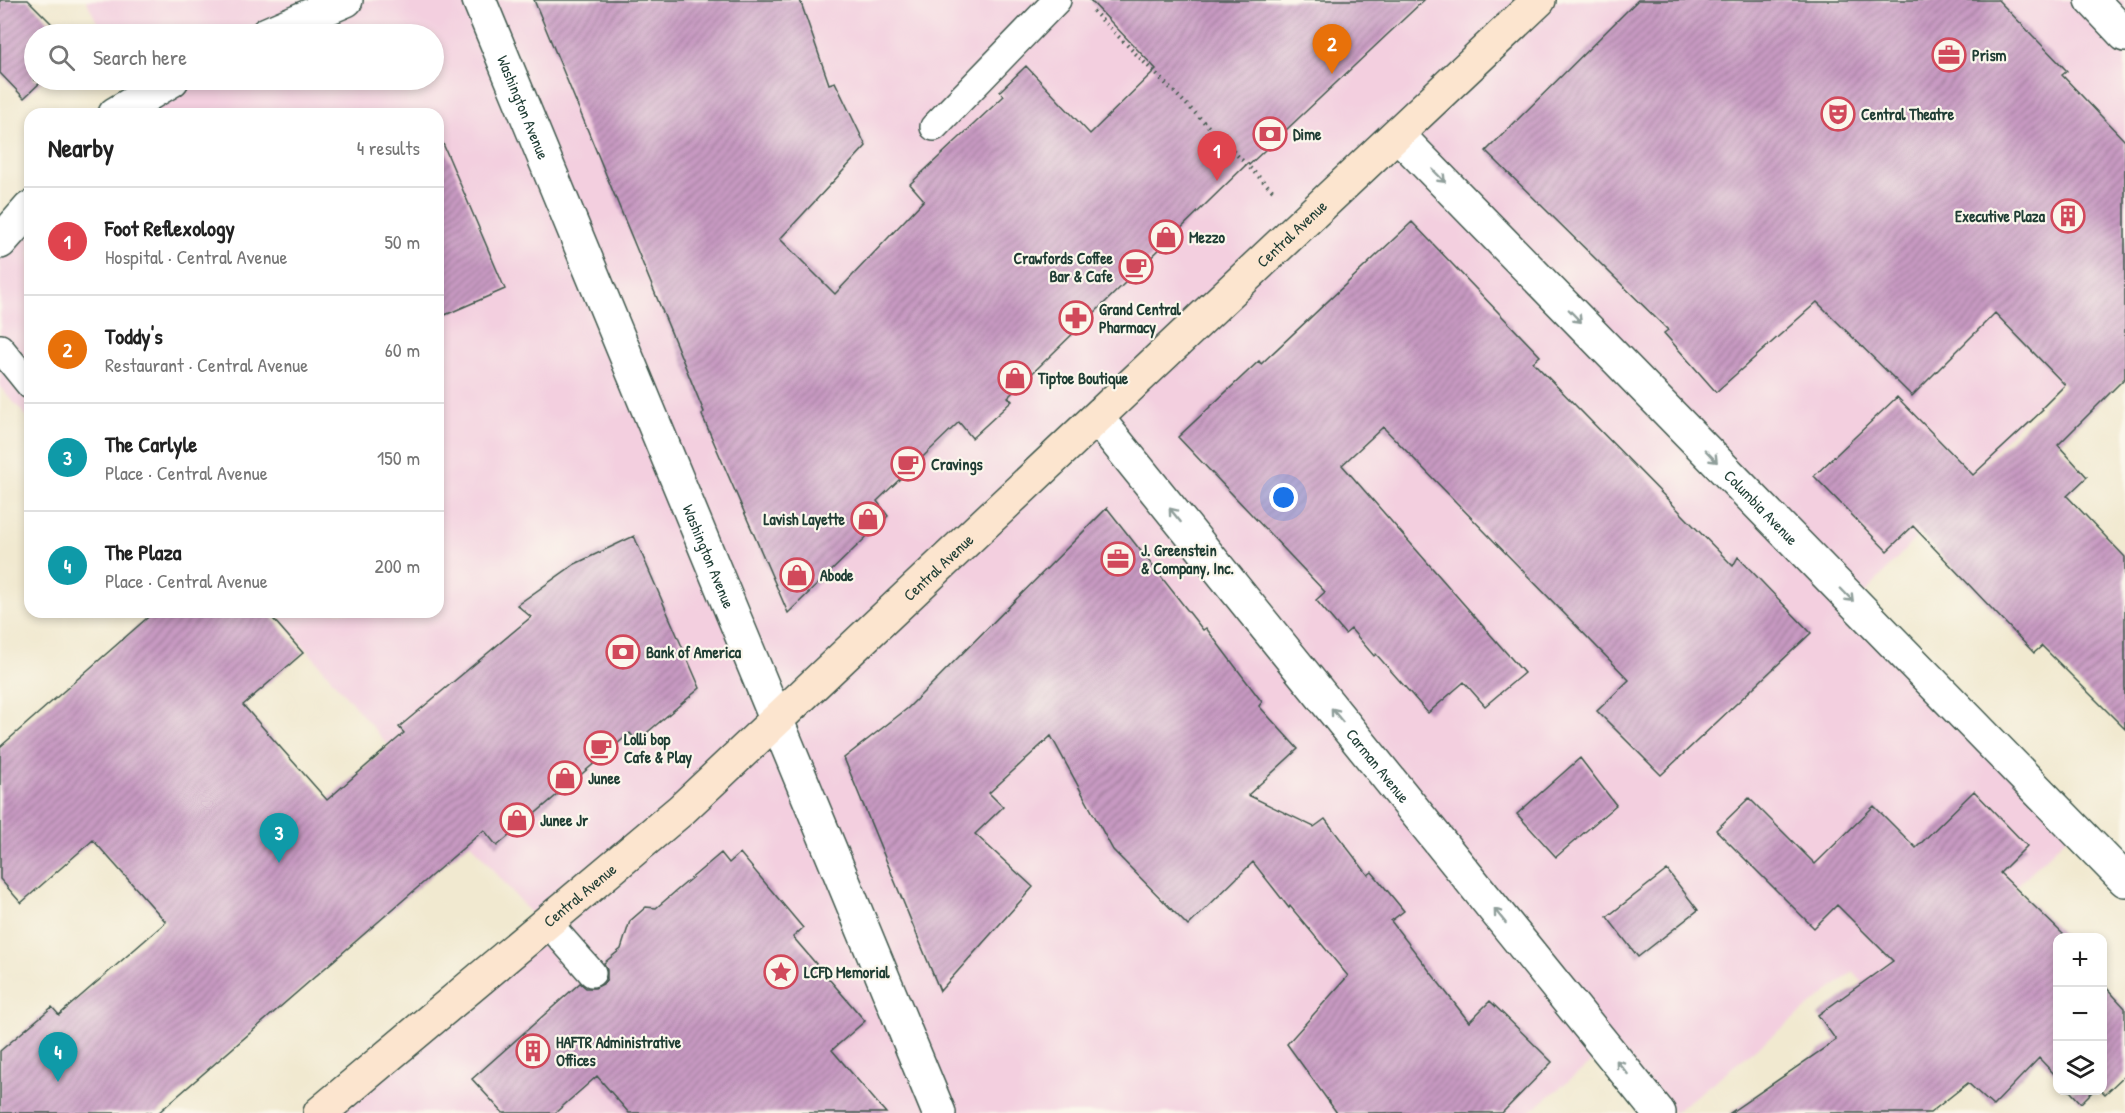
<!DOCTYPE html>
<html lang="en">
<head>
<meta charset="utf-8">
<style>
	:root { --surface:#fff; --page:#f6f6f6; --text:#222; --muted:#767676; --line:#e0e0e0; --accent:#d1495b }
	body { margin:0; font-family:"Patrick Hand",sans-serif; background:var(--page); color:var(--text) }
	.controls { position:absolute; right:18px; bottom:18px; display:grid; overflow:hidden; border-radius:12px; box-shadow:0 3px 9px #0003 }
	.controls button { width:54px; height:54px; display:grid; place-items:center; padding:0; border:0; border-bottom:2px solid var(--line); background:var(--surface); color:var(--text); font:30px sans-serif }
	.you { position:absolute; left:1284px; top:498px; width:21px; height:21px; margin:-15px; border:4px solid #fff; border-radius:50%; background:#1a73e8; box-shadow:0 0 0 9px #1a73e833 }
	.badge { display:grid; place-items:center; width:39px; height:39px; border-radius:50%; background:var(--accent); color:#fff; font-size:20px; font-weight:700 }
	.pin { position:absolute; translate:-50% -50px; filter:drop-shadow(0 2px 3px #0008) }
	.pin::after { content:''; position:absolute; top:32px; width:21px; height:18px; background:inherit; clip-path:polygon(0 0,100% 0,50% 100%) }
	.list { margin:0; padding:0; list-style:none }
	h2 { display:flex; justify-content:space-between; align-items:center; height:78px; margin:0; padding:0 24px; font-size:26px }
	h2 small { font-size:20px; font-weight:400; color:var(--muted) }
	.list li { display:grid; grid-template-columns:39px 1fr auto; gap:18px; align-items:center; box-sizing:border-box; height:108px; padding:0 24px; border-top:2px solid var(--line) }
	.list b { display:block; font-size:22px; white-space:nowrap }
	.list p { margin:0; font-size:20px; white-space:nowrap; color:var(--muted) }
	.list em { font-size:20px; font-style:normal; color:var(--muted) }
	.icon { flex:none; width:33px; height:33px; fill:none; stroke:currentColor; stroke-width:2; stroke-linecap:round; stroke-linejoin:round }
	.map { position:relative; flex:none; width:2125px; height:1113px; overflow:hidden }
	.search { position:absolute; background:var(--surface); box-shadow:0 3px 9px #0003; left:24px; top:24px; width:420px; height:66px; display:flex; align-items:center; gap:15px; box-sizing:border-box; padding:0 21px; border-radius:33px; color:var(--muted); font-size:22px }
	.panel { position:absolute; background:var(--surface); box-shadow:0 3px 9px #0003; left:24px; top:108px; width:420px; height:510px; border-radius:18px }
	.map>svg:first-child { display:block }
</style>
</head>
<body>
<div class="map">
<svg width="2125" height="1113" viewBox="0 0 2125 1113">
	<defs>
		<pattern id="building-hatch" width="6" height="6" patternUnits="userSpaceOnUse" patternTransform="scale(1.5)"><rect width="6" height="6" fill="#c89ac2"/><path d="M-1 1l2-2M0 6l6-6M5 7l2-2" fill="none" stroke="#a27f9e"/></pattern>
	</defs>
	<rect width="100%" height="100%" fill="#fbf7ec"/>
	<filter id="ink" filterUnits="userSpaceOnUse"><feTurbulence type="fractalNoise" baseFrequency=".0167" numOctaves="2"/><feDisplacementMap in="SourceGraphic" scale="12" xChannelSelector="R" yChannelSelector="G"/><feConvolveMatrix kernelMatrix="1 2 1 2 8 2 1 2 1" color-interpolation-filters="sRGB"/></filter>
	<filter id="wash" filterUnits="userSpaceOnUse"><feTurbulence type="fractalNoise" baseFrequency=".008" numOctaves="4" result="noise"/><feDisplacementMap in="SourceGraphic" scale="24" xChannelSelector="R" yChannelSelector="G"/><feGaussianBlur stdDeviation="1.35" result="paint"/><feColorMatrix in="noise" values="0 0 0 0 0 0 0 0 0 0 0 0 0 0 0 0 0 1.4 0 .05"/><feComposite in="paint" operator="in"/></filter>
	<g filter="url(#wash)">
		<rect width="100%" height="100%" fill="#f1e9d0"/>
		<path fill="#f3cfdf" d="M 86,0 L 2125,0 L 2125,321 L 2030,412 L 1863,596 L 2080,824 L 1889,1011 L 1853,972 L 1674,1113 L 1604,1053 L 1528,1113 L 314,1113 L 535,919 L 275,612 L 438,612 L 438,114 L 107,114 L 130,88 L 126,80 L 434,80 L 434,34 L 103,34 Z
			M 30,201 L 30,420 L 0,387 L 0,235 Z"/>
		<g id="blocks">
			<path fill="url(#building-hatch)" d="M 0,0 L 28,0 L 62,34 L 34,34 L 34,80 L 43,80 L 24,98 L 0,73 Z
				M 534,0 L 800,0 L 829,84 L 835,82 L 866,146 L 780,239 L 835,294 L 924,200 L 910,184 L 1004,96 L 1000,91 L 1026,66 L 1090,134 L 1156,69 L 1090,0 L 1424,0 L 1249,165 L 1248,163 L 1008,397 L 1012,401 L 972,438 L 959,422 L 877,501 L 888,516 L 788,613 L 702,415 L 704,412 Z
				M 1638,0 L 1998,0 L 2067,71 L 2062,75 L 2125,141 L 2125,378 L 2058,445 L 2087,477 L 2067,496 L 2125,557 L 2125,729 L 2042,646 L 2034,653 L 1913,526 L 1887,551 L 1814,476 L 1897,397 L 1973,475 L 2043,410 L 2042,408 L 2065,385 L 1995,313 L 1912,396 L 1817,302 L 1716,392 L 1664,333 L 1668,330 L 1486,151 Z
				M 438,132 L 505,289 L 438,318 Z
				M 1412,222 L 1540,356 L 1533,362 L 1733,566 L 1738,557 L 1811,633 L 1661,775 L 1597,711 L 1629,680 L 1383,427 L 1342,465 L 1524,673 L 1485,706 L 1464,682 L 1428,713 L 1376,654 L 1374,656 L 1351,629 L 1345,634 L 1316,600 L 1325,592 L 1178,437 L 1259,361 L 1261,364 Z
				M 1107,508 L 1203,630 L 1206,628 L 1262,702 L 1259,706 L 1298,749 L 1248,795 L 1314,827 L 1325,819 L 1368,875 L 1372,872 L 1404,911 L 1391,921 L 1469,1022 L 1490,1001 L 1552,1062 L 1502,1113 L 1337,1113 L 1287,1044 L 1348,976 L 1290,906 L 1289,908 L 1253,862 L 1188,926 L 1113,850 L 1051,736 L 989,793 L 1003,807 L 975,834 L 1033,887 L 940,991 L 844,758 L 908,708 Z
				M 634,536 L 700,688 L 637,741 L 630,733 L 497,846 L 484,830 L 158,1113 L 0,1113 L 0,1051 L 52,1007 L 59,1015 L 166,922 L 93,840 L 21,903 L 0,879 L 0,747 L 154,612 L 267,612 L 303,653 L 243,705 L 327,800 L 404,733 L 399,727 L 531,617 L 517,605 L 575,564 Z
				M 1580,758 L 1616,805 L 1556,857 L 1517,814 Z
				M 1974,791 L 2027,846 L 2000,873 L 2067,938 L 2058,938 L 2058,1078 L 2039,1058 L 1993,1106 L 1968,1083 L 1930,1113 L 1730,1113 L 1836,1040 L 1818,1015 L 1893,961 L 1837,905 L 1814,928 L 1716,830 L 1749,798 L 1815,864 L 1874,806 L 1916,848 Z
				M 721,853 L 729,863 L 740,853 L 803,928 L 793,937 L 865,1021 L 832,1050 L 886,1113 L 629,1113 L 597,1076 L 555,1113 L 503,1113 L 472,1079 L 580,983 L 586,988 L 595,988 L 603,984 L 607,979 L 607,970 L 604,963 L 621,949 L 630,921 L 646,907 L 656,908 Z
				M 1667,870 L 1698,910 L 1638,957 L 1607,917 Z
				M 2103,984 L 2125,1008 L 2125,1075 L 2105,1094 L 2101,1090 Z
				M 2069,1090 L 2094,1090 L 2081,1103 Z"/>
		</g>
	</g>
	<g filter="url(#ink)">
		<use href="#blocks" fill-opacity="0" stroke="#3e574b" stroke-width="1.5"/>
		<g fill="none" stroke-linecap="round" stroke-linejoin="round">
			<defs>
				<path id="lane" d="M 934,127 L 1057,0
					M 0,348 L 30,385
					M 547,922 L 592,973"/>
				<g id="street">
					<path id="s1" d="M 479,0 L 939,1113"/>
					<path d="M 2092,0 L 2125,35"/>
					<path d="M 267,34 L 346,0"/>
					<path d="M 115,114 L 172,80"/>
					<path id="s2" d="M 1398,135 L 2125,880"/>
					<path d="M 0,242 L 30,208"/>
					<path id="s3" d="M 1097,418 L 1659,1113"/>
				</g>
				<g id="secondary">
					<path id="s4" d="M 320,1113 L 681,810 L 1539,0"/>
				</g>
			</defs>
			<use href="#lane" stroke="#3e574b" stroke-width="30"/>
			<use href="#street" stroke="#3e574b" stroke-width="36"/>
			<use href="#secondary" stroke="#3e574b" stroke-width="36"/>
			<path stroke="#3e574b" stroke-width="4" stroke-dasharray="1.5 4.5" stroke-linecap="butt" d="M 1093,11 L 1275,193"/>
			<use href="#lane" stroke="#fff" stroke-width="27"/>
			<use href="#street" stroke="#fff" stroke-width="33"/>
			<use href="#secondary" stroke="#fce5cf" stroke-width="33"/>
		</g>
		<defs><path id="oneway-shaft" d="M-6 0H5M1.5-3L5.5 0L1.5 3" fill="none" stroke-width="1.6" stroke-linecap="round" stroke-linejoin="round" transform="scale(1.5)"/></defs>
		<g stroke="#8f9e9a">
			<use href="#oneway-shaft" transform="translate(1439 176) rotate(46)"/>
			<use href="#oneway-shaft" transform="translate(1575 316) rotate(46)"/>
			<use href="#oneway-shaft" transform="translate(1711 456) rotate(46)"/>
			<use href="#oneway-shaft" transform="translate(1175 515) rotate(-129)"/>
			<use href="#oneway-shaft" transform="translate(1847 595) rotate(46)"/>
			<use href="#oneway-shaft" transform="translate(1337 715) rotate(-129)"/>
			<use href="#oneway-shaft" transform="translate(1500 916) rotate(-129)"/>
			<use href="#oneway-shaft" transform="translate(1622 1067) rotate(-129)"/>
		</g>
	</g>
	<defs>
		<symbol id="office-ring" viewBox="-11 -11 22 22"><circle r="9.5" fill="#fbf7ec" stroke="#d1495b" stroke-width="1.5"/><path d="M-6-3h4V-5.5h4V-3h4V5H-6ZM-1-4.5V-3h2v-1.5ZM-6 0V1H6V0Z" fill="#d1495b"/></symbol>
		<symbol id="theatre-ring" viewBox="-11 -11 22 22"><circle r="9.5" fill="#fbf7ec" stroke="#d1495b" stroke-width="1.5"/><path d="M-5-5.5Q0-4 5-5.5V0Q5 5 0 6Q-5 5-5 0ZM-3.3-2.5H-1v1.5H-3.3ZM1-2.5H3.3v1.5H1ZM-2.8 1Q0 5.5 2.8 1Z" fill="#d1495b"/></symbol>
		<symbol id="bank-ring" viewBox="-11 -11 22 22"><circle r="9.5" fill="#fbf7ec" stroke="#d1495b" stroke-width="1.5"/><path d="M-6-4H6V4H-6ZM0-2.3a2.3 2.3 0 1 0 0 4.6a2.3 2.3 0 1 0 0-4.6Z" fill="#d1495b"/></symbol>
		<symbol id="building-ring" viewBox="-11 -11 22 22"><circle r="9.5" fill="#fbf7ec" stroke="#d1495b" stroke-width="1.5"/><path d="M-4-6H4V6H1V3H-1V6H-4ZM-2.5-4.3h1.7v1.8h-1.7ZM.8-4.3h1.7v1.8H.8ZM-2.5-1h1.7V.8h-1.7ZM.8-1h1.7V.8H.8Z" fill="#d1495b"/></symbol>
		<symbol id="shop-ring" viewBox="-11 -11 22 22"><circle r="9.5" fill="#fbf7ec" stroke="#d1495b" stroke-width="1.5"/><path d="M-5-2.5h2.3a2.7 3.5 0 0 1 5.4 0H5L5.5 6h-11ZM-1.5-2.5h3a1.5 2.3 0 0 0-3 0Z" fill="#d1495b"/></symbol>
		<symbol id="cafe-ring" viewBox="-11 -11 22 22"><circle r="9.5" fill="#fbf7ec" stroke="#d1495b" stroke-width="1.5"/><path d="M-5.5-4.5H6V0H3Q3 3.5 0 3.5H-2.5Q-5.5 3.5-5.5 0ZM3-3.2v2h1.7v-2ZM-6 4.5H4V6H-6Z" fill="#d1495b"/></symbol>
		<symbol id="pharmacy-ring" viewBox="-11 -11 22 22"><circle r="9.5" fill="#fbf7ec" stroke="#d1495b" stroke-width="1.5"/><path d="M-2-6h4v4h4v4h-4v4h-4v-4h-4v-4h4Z" fill="#d1495b"/></symbol>
		<symbol id="sight-ring" viewBox="-11 -11 22 22"><circle r="9.5" fill="#fbf7ec" stroke="#d1495b" stroke-width="1.5"/><path d="M0-6L1.8-2.2L6-1.7L2.9 1.2L3.7 5.4L0 3.3L-3.7 5.4L-2.9 1.2L-6-1.7L-1.8-2.2Z" fill="#d1495b"/></symbol>
	</defs>
	<g fill-rule="evenodd">
		<use href="#office-ring" x="1930" y="36" width="38" height="38"/>
		<use href="#theatre-ring" x="1819" y="95" width="38" height="38"/>
		<use href="#bank-ring" x="1251" y="115" width="38" height="38"/>
		<use href="#building-ring" x="2049" y="197" width="38" height="38"/>
		<use href="#shop-ring" x="1147" y="218" width="38" height="38"/>
		<use href="#cafe-ring" x="1117" y="248" width="38" height="38"/>
		<use href="#pharmacy-ring" x="1057" y="299" width="38" height="38"/>
		<use href="#shop-ring" x="996" y="359" width="38" height="38"/>
		<use href="#cafe-ring" x="889" y="445" width="38" height="38"/>
		<use href="#shop-ring" x="849" y="500" width="38" height="38"/>
		<use href="#office-ring" x="1099" y="540" width="38" height="38"/>
		<use href="#shop-ring" x="778" y="556" width="38" height="38"/>
		<use href="#bank-ring" x="604" y="633" width="38" height="38"/>
		<use href="#cafe-ring" x="582" y="729" width="38" height="38"/>
		<use href="#shop-ring" x="546" y="759" width="38" height="38"/>
		<use href="#shop-ring" x="498" y="801" width="38" height="38"/>
		<use href="#sight-ring" x="762" y="953" width="38" height="38"/>
		<use href="#building-ring" x="514" y="1032" width="38" height="38"/>
	</g>
	<g text-anchor="middle" stroke-width="4.5" stroke-linejoin="round" paint-order="stroke">
		<g font-size="16" font-weight="bold" fill="#1f3d34" stroke="#fbf7ec" text-anchor="start">
			<text x="1972" y="61">Prism</text>
			<text x="1861" y="120">Central Theatre</text>
			<text x="1293" y="140">Dime</text>
			<text x="2045" y="222" text-anchor="end">Executive Plaza</text>
			<text x="1189" y="243">Mezzo</text>
			<text x="1113" y="264" text-anchor="end">Crawfords Coffee<tspan x="1113" dy="18">Bar &amp; Cafe</tspan></text>
			<text x="1099" y="315">Grand Central<tspan x="1099" dy="18">Pharmacy</tspan></text>
			<text x="1038" y="384">Tiptoe Boutique</text>
			<text x="931" y="470">Cravings</text>
			<text x="845" y="525" text-anchor="end">Lavish Layette</text>
			<text x="1141" y="556">J. Greenstein<tspan x="1141" dy="18">&amp; Company, Inc.</tspan></text>
			<text x="820" y="581">Abode</text>
			<text x="646" y="658">Bank of America</text>
			<text x="624" y="745">Lolli bop<tspan x="624" dy="18">Cafe &amp; Play</tspan></text>
			<text x="588" y="784">Junee</text>
			<text x="540" y="826">Junee Jr</text>
			<text x="804" y="978">LCFD Memorial</text>
			<text x="556" y="1048">HAFTR Administrative<tspan x="556" dy="18">Offices</tspan></text>
		</g>
		<g font-size="16" fill="#1f3d34" stroke="#fbf7ec">
			<text dy="6" stroke="none"><textPath href="#s1" startOffset="116">Washington Avenue</textPath></text>
			<text dy="6" stroke="none"><textPath href="#s4" startOffset="1311">Central Avenue</textPath></text>
			<text dy="6" stroke="none"><textPath href="#s2" startOffset="520">Columbia Avenue</textPath></text>
			<text dy="6" stroke="none"><textPath href="#s1" startOffset="602">Washington Avenue</textPath></text>
			<text dy="6" stroke="none"><textPath href="#s4" startOffset="825">Central Avenue</textPath></text>
			<text dy="6" stroke="none"><textPath href="#s3" startOffset="447">Carman Avenue</textPath></text>
			<text dy="6" stroke="none"><textPath href="#s4" startOffset="339">Central Avenue</textPath></text>
		</g>
	</g>
</svg>
<div class="controls">
<button>+</button>
<button>−</button>
<button><svg class="icon" aria-label="layers" viewBox="0 0 24 24"><path d="M12 4l9 5-9 5-9-5zM3 14l9 5 9-5"/></svg></button>
</div>
<div class="you"></div>
<div class="pin badge" style="left:1217px;top:181px;background:#e0444e">1</div>
<div class="pin badge" style="left:1332px;top:74px;background:#e8710a">2</div>
<div class="pin badge" style="left:279px;top:863px;background:#0f9aa8">3</div>
<div class="pin badge" style="left:58px;top:1082px;background:#0f9aa8">4</div>
<div class="search"><svg class="icon" aria-label="search" viewBox="0 0 24 24"><circle cx="10" cy="10" r="6"/><path d="M15 15l6 6"/></svg>Search here</div>
<section class="panel">
<h2>Nearby<small>4 results</small></h2>
<ul class="list">
<li><span class="badge" style="background:#e0444e">1</span><div><b>Foot Reflexology</b><p>Hospital · Central Avenue</p></div><em>50 m</em></li>
<li><span class="badge" style="background:#e8710a">2</span><div><b>Toddy's</b><p>Restaurant · Central Avenue</p></div><em>60 m</em></li>
<li><span class="badge" style="background:#0f9aa8">3</span><div><b>The Carlyle</b><p>Place · Central Avenue</p></div><em>150 m</em></li>
<li><span class="badge" style="background:#0f9aa8">4</span><div><b>The Plaza</b><p>Place · Central Avenue</p></div><em>200 m</em></li>
</ul>
</section>
</div>
</body>
</html>
